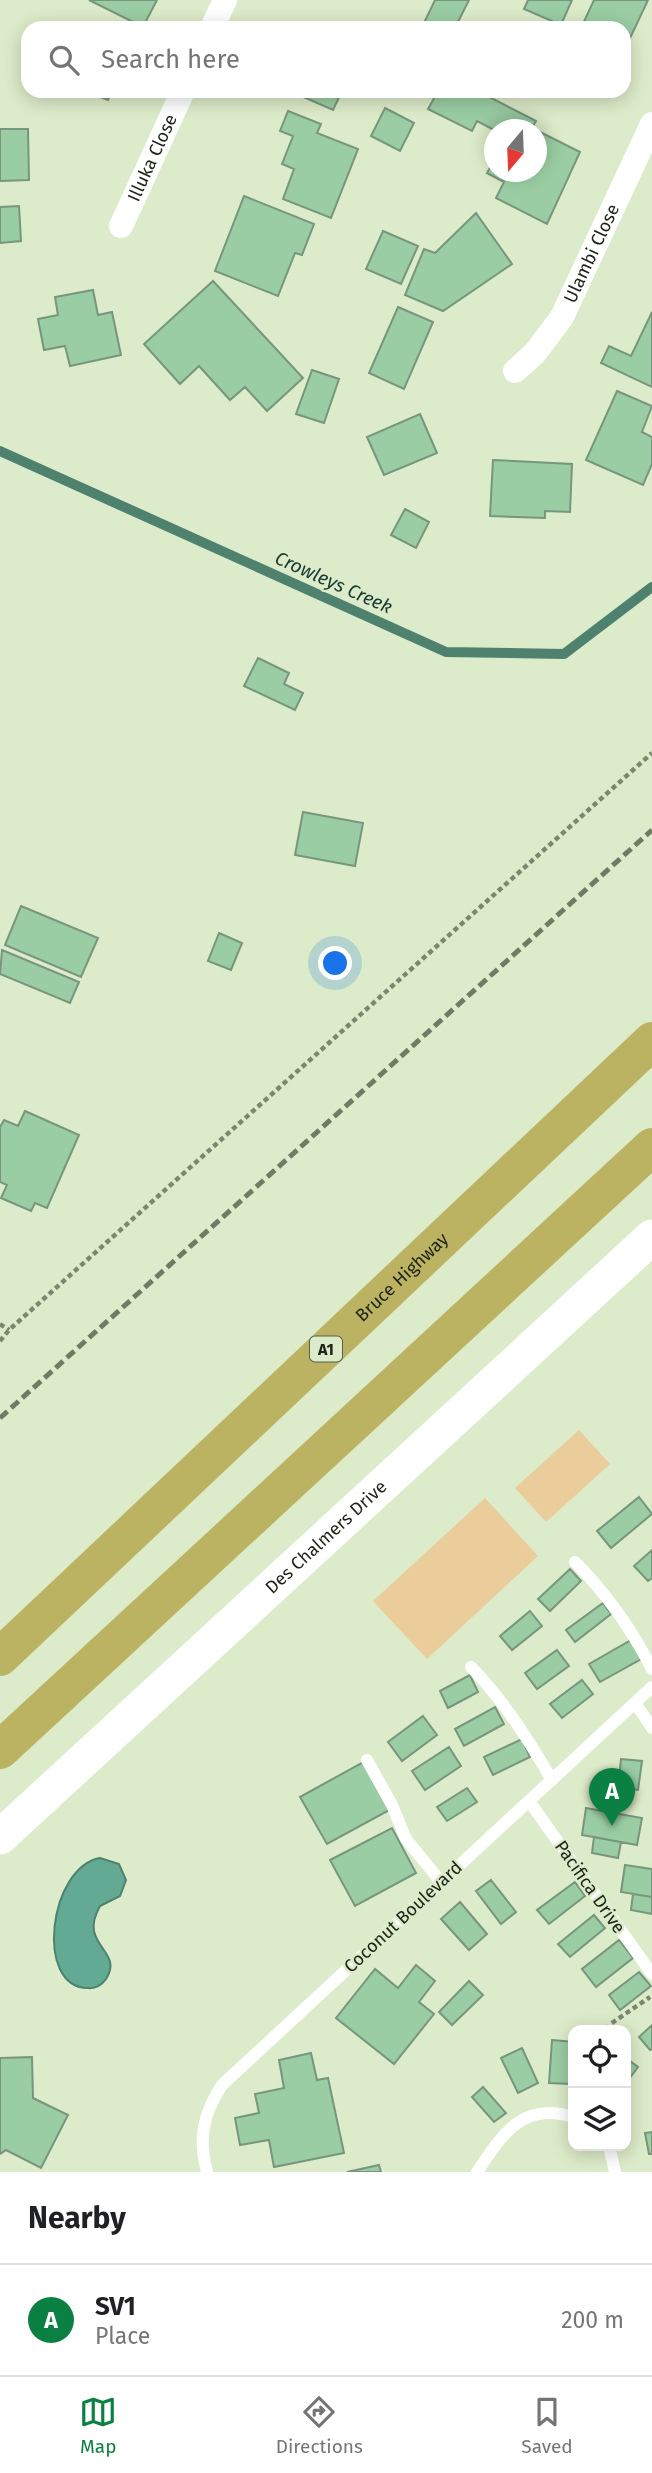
<!DOCTYPE html>
<html lang="en">
<head>
<meta charset="utf-8">
<style>
	:root { --surface:#fff; --page:#f2f2f2; --text:#202124; --muted:#757577; --line:#e0e0e0; --accent:#0b8043 }
	body { margin:0; font-family:"Fira Sans",sans-serif; background:var(--page); color:var(--text) }
	.controls { position:absolute; right:21px; bottom:21px; display:grid; overflow:hidden; border-radius:14px; box-shadow:0 4px 18px #0003 }
	.controls button { width:63px; height:63px; display:grid; place-items:center; padding:0; border:0; border-bottom:2px solid var(--line); background:var(--surface); color:var(--text); font:35px sans-serif }
	.compass { position:absolute; left:484px; top:119px; width:63px; height:63px; border-radius:50%; background:var(--surface); box-shadow:0 4px 18px #0003; rotate:199deg }
	.you { position:absolute; left:336px; top:964px; width:24px; height:24px; margin:-18px; border:5px solid #fff; border-radius:50%; background:#1a73e8; box-shadow:0 0 0 10px #1a73e833 }
	.badge { display:grid; place-items:center; width:46px; height:46px; border-radius:50%; background:var(--accent); color:#fff; font-size:23px; font-weight:700 }
	.pin { position:absolute; translate:-50% -58px; filter:drop-shadow(0 2px 4px #0008) }
	.pin::after { content:''; position:absolute; top:37px; width:24px; height:21px; background:inherit; clip-path:polygon(0 0,100% 0,50% 100%) }
	.list { margin:0; padding:0; list-style:none }
	h2 { display:flex; justify-content:space-between; align-items:center; height:91px; margin:0; padding:0 28px; font-size:30px }
	h2 small { font-size:23px; font-weight:400; color:var(--muted) }
	.list li { display:grid; grid-template-columns:46px 1fr auto; gap:21px; align-items:center; box-sizing:border-box; height:112px; padding:0 28px; border-top:2px solid var(--line) }
	.list b { display:block; font-size:26px; white-space:nowrap }
	.list p { margin:0; font-size:23px; white-space:nowrap; color:var(--muted) }
	.list em { font-size:23px; font-style:normal; color:var(--muted) }
	.icon { flex:none; width:38px; height:38px; fill:none; stroke:currentColor; stroke-width:2; stroke-linecap:round; stroke-linejoin:round }
	.map { position:relative; flex:none; width:652px; height:2172px; overflow:hidden }
	.search { position:absolute; background:var(--surface); box-shadow:0 4px 18px #0003; left:21px; right:21px; top:21px; height:77px; display:flex; align-items:center; gap:18px; box-sizing:border-box; padding:0 24px; border-radius:21px; color:var(--muted); font-size:26px }
	.sheet { height:203px; background:var(--surface) }
	nav { display:flex; justify-content:space-around; align-items:center; box-sizing:border-box; height:98px; border-top:2px solid var(--line); background:var(--surface); font-size:19px; color:var(--muted) }
	nav a { display:grid; justify-items:center; gap:4px }
	nav .on { color:var(--accent) }
	.map>svg:first-child { display:block }
</style>
</head>
<body>
<div class="map">
<svg width="652" height="2172" viewBox="0 0 652 2172">
	<rect width="100%" height="100%" fill="#dcebc9"/>
	<path fill="#eacd9b" d="M 579,1430 L 610,1464 L 546,1522 L 515,1488 Z
		M 485,1498 L 538,1556 L 427,1659 L 373,1601 Z"/>
	<path fill="#63aa95" stroke="#4e826f" stroke-width="2" d="M 100,1858 L 119,1864 L 126,1880 L 120,1896 L 100,1906 C 77,1946 125,1950 106,1979 C 102,1985 95,1989 88,1988 C 34,1988 49,1867 100,1858 Z"/>
	<g fill="none" stroke-linecap="round" stroke-linejoin="round">
		<path stroke="#4e826f" stroke-width="10" d="M 0,451 L 446,652 L 564,654 L 652,587"/>
	</g>
	<path fill="#9acda3" stroke="#78957d" stroke-width="2" d="M 89,0 L 157,0 L 143,27 Z
		M 435,0 L 469,0 L 455,28 L 422,27 Z
		M 528,0 L 572,0 L 561,25 L 524,9 Z
		M 594,0 L 648,0 L 624,51 L 624,28 L 581,28 Z
		M 85,91 L 112,91 L 108,100 Z
		M 290,91 L 342,91 L 333,110 Z
		M 438,91 L 478,91 L 536,121 L 532,128 L 536,130 L 494,130 L 477,121 L 472,131 L 428,109 Z
		M 385,108 L 414,123 L 400,151 L 371,136 Z
		M 288,111 L 321,124 L 317,133 L 358,149 L 331,218 L 283,199 L 294,169 L 282,164 L 293,136 L 280,131 Z
		M 0,129 L 28,129 L 29,180 L 0,181 Z
		M 536,130 L 580,152 L 547,224 L 496,198 L 504,182 L 487,173 L 494,160 L 494,172 L 536,172 Z
		M 244,196 L 314,224 L 302,255 L 295,253 L 278,296 L 215,271 Z
		M 19,206 L 21,241 L 0,243 L 0,207 Z
		M 476,213 L 512,264 L 443,311 L 405,295 L 424,249 L 435,253 Z
		M 383,231 L 418,246 L 401,284 L 366,269 Z
		M 213,281 L 303,378 L 267,411 L 245,387 L 230,400 L 199,366 L 180,384 L 144,344 Z
		M 93,290 L 98,315 L 112,312 L 121,355 L 70,366 L 65,346 L 44,350 L 38,319 L 58,315 L 55,297 Z
		M 398,307 L 433,322 L 404,389 L 369,373 Z
		M 652,312 L 652,387 L 601,363 L 609,346 L 631,356 Z
		M 312,370 L 339,379 L 324,423 L 296,414 Z
		M 617,391 L 652,406 L 642,432 L 652,437 L 652,464 L 643,485 L 586,460 Z
		M 420,414 L 437,453 L 384,475 L 367,437 Z
		M 493,460 L 572,464 L 570,512 L 545,511 L 545,518 L 490,516 Z
		M 405,509 L 429,522 L 416,548 L 391,535 Z
		M 258,658 L 289,673 L 284,684 L 303,693 L 295,710 L 244,686 Z
		M 303,812 L 363,823 L 355,866 L 295,855 Z
		M 21,906 L 98,938 L 81,977 L 5,945 Z
		M 219,933 L 242,943 L 231,970 L 208,961 Z
		M 2,950 L 79,982 L 70,1003 L 0,974 Z
		M 25,1111 L 79,1135 L 47,1208 L 35,1203 L 31,1211 L 1,1198 L 7,1185 L 0,1182 L 0,1127 L 4,1120 L 18,1126 Z
		M 639,1497 L 652,1514 L 611,1548 L 597,1531 Z
		M 652,1550 L 652,1578 L 648,1581 L 634,1566 Z
		M 570,1569 L 581,1581 L 550,1611 L 538,1599 Z
		M 603,1603 L 611,1614 L 575,1642 L 566,1630 Z
		M 530,1611 L 542,1626 L 512,1650 L 500,1636 Z
		M 633,1639 L 643,1658 L 600,1682 L 589,1664 Z
		M 557,1650 L 569,1666 L 537,1689 L 525,1673 Z
		M 470,1675 L 478,1692 L 448,1708 L 440,1691 Z
		M 582,1680 L 593,1694 L 562,1718 L 550,1704 Z
		M 495,1707 L 504,1724 L 464,1746 L 455,1729 Z
		M 423,1716 L 437,1735 L 402,1761 L 388,1742 Z
		M 522,1739 L 530,1757 L 493,1775 L 484,1757 Z
		M 449,1747 L 461,1766 L 425,1790 L 412,1771 Z
		M 621,1759 L 642,1761 L 638,1790 L 618,1788 Z
		M 367,1760 L 393,1808 L 327,1844 L 300,1797 Z
		M 467,1788 L 477,1802 L 447,1821 L 437,1807 Z
		M 586,1808 L 642,1818 L 637,1845 L 582,1835 Z
		M 392,1828 L 416,1873 L 355,1906 L 330,1860 Z
		M 594,1837 L 621,1842 L 618,1858 L 592,1853 Z
		M 625,1865 L 652,1869 L 652,1897 L 621,1892 Z
		M 491,1880 L 516,1912 L 501,1924 L 476,1891 Z
		M 575,1882 L 585,1896 L 549,1924 L 537,1910 Z
		M 633,1894 L 652,1897 L 652,1914 L 631,1910 Z
		M 460,1902 L 487,1934 L 469,1950 L 441,1919 Z
		M 594,1915 L 605,1928 L 570,1957 L 558,1944 Z
		M 619,1940 L 633,1958 L 596,1987 L 582,1969 Z
		M 416,1965 L 435,1981 L 419,2002 L 434,2014 L 394,2064 L 336,2018 L 375,1969 L 398,1988 Z
		M 639,1972 L 651,1986 L 620,2010 L 609,1995 Z
		M 469,1981 L 483,1995 L 452,2025 L 439,2012 Z
		M 652,2025 L 652,2049 L 650,2050 L 639,2037 Z
		M 552,2040 L 573,2042 L 570,2084 L 549,2083 Z
		M 522,2048 L 538,2083 L 518,2093 L 501,2058 Z
		M 311,2053 L 317,2080 L 328,2078 L 344,2153 L 274,2167 L 269,2140 L 240,2145 L 235,2118 L 259,2113 L 255,2094 L 284,2088 L 279,2060 Z
		M 32,2057 L 33,2098 L 68,2115 L 41,2168 L 6,2150 L 0,2154 L 0,2058 Z
		M 626,2058 L 638,2067 L 626,2083 Z
		M 483,2087 L 506,2113 L 494,2122 L 472,2097 Z
		M 652,2132 L 652,2154 L 649,2154 L 645,2133 Z
		M 379,2165 L 381,2172 L 347,2172 Z"/>
	<g fill="none" stroke-linecap="round" stroke-linejoin="round">
		<path stroke="#7d8770" stroke-width="4.5" stroke-dasharray="5 3.5" stroke-linecap="butt" d="M 0,1324 L 9,1330
			M 0,1341 L 9,1330 L 652,753
			M 608,2030 L 609,2025 L 650,1997"/>
		<path stroke="#fff" stroke-width="12" d="M 575,1562 C 608,1595 631,1628 652,1669
			M 471,1667 C 504,1701 528,1739 552,1780
			M 635,1703 L 652,1728
			M 367,1760 L 392,1805 L 406,1839 L 441,1882
			M 529,1801 L 652,1974
			M 609,2146 L 615,2172
			M 207,2172 C 198,2139 203,2114 222,2085 L 652,1687
			M 477,2172 C 502,2135 522,2101 573,2117"/>
		<g stroke="#fff" stroke-width="24">
			<path d="M 212,28 L 225,0"/>
			<path id="s1" d="M 121,226 L 183,91"/>
			<path id="s2" d="M 515,371 L 535,353 L 562,317 L 652,124"/>
		</g>
		<path stroke="#fff" stroke-width="35" id="s3" d="M 0,1837 L 652,1237"/>
		<g stroke="#bbb362" stroke-width="38">
			<path id="s4" d="M 0,1657 L 652,1041"/>
			<path d="M 0,1750 L 652,1147"/>
		</g>
		<path stroke="#717a65" stroke-width="5" stroke-dasharray="10 5" stroke-linecap="butt" d="M 0,1418 L 652,830"/>
	</g>
	<g text-anchor="middle" stroke-width="5" stroke-linejoin="round" paint-order="stroke">
		<rect fill="#dcebc9" stroke="#575f4c" stroke-width="2" x="310" y="1336.5" width="32" height="25" rx="5"/>
		<g font-size="16" font-weight="bold" fill="#1e2317">
			<text x="326" y="1355">A1</text>
		</g>
		<g font-size="18" fill="#1e2317" stroke="#dcebc9">
			<text dy="6" stroke="none"><textPath href="#s1" startOffset="75">Illuka Close</textPath></text>
			<text dy="6" stroke="none"><textPath href="#s2" startOffset="142">Ulambi Close</textPath></text>
			<text dy="6" stroke="none"><textPath href="#s4" startOffset="553">Bruce Highway</textPath></text>
			<text dy="6" stroke="none"><textPath href="#s3" startOffset="443">Des Chalmers Drive</textPath></text>
			<text transform="translate(590 1887) rotate(55)" y="6">Pacifica Drive</text>
			<text transform="translate(403 1917) rotate(-43)" y="6">Coconut Boulevard</text>
		</g>
		<g font-size="19" font-style="italic" fill="#193b31" stroke="#dcebc9">
			<text transform="translate(334 582) rotate(24)" y="7">Crowleys Creek</text>
		</g>
	</g>
</svg>
<div class="controls">
<button><svg class="icon" aria-label="locate" viewBox="0 0 24 24"><circle cx="12" cy="12" r="6"/><path d="M12 2v4M12 18v4M2 12h4M18 12h4"/></svg></button>
<button><svg class="icon" aria-label="layers" viewBox="0 0 24 24"><path d="M12 4l9 5-9 5-9-5zM3 14l9 5 9-5"/></svg></button>
</div>
<svg class="compass" viewBox="-18 -18 36 36"><path d="M0-13l5 13h-10z" fill="#e53935"/><path d="M0 13l5-13h-10z" fill="#757577"/></svg>
<div class="you"></div>
<div class="pin badge" style="left:612px;top:1826px">A</div>
<div class="search"><svg class="icon" aria-label="search" viewBox="0 0 24 24"><circle cx="10" cy="10" r="6"/><path d="M15 15l6 6"/></svg>Search here</div>
</div>
<section class="sheet">
<h2>Nearby<small></small></h2>
<ul class="list">
<li><span class="badge">A</span><div><b>SV1</b><p>Place</p></div><em>200 m</em></li>
</ul>
</section>
<nav>
<a class="on"><svg class="icon" aria-label="map" viewBox="0 0 24 24"><path d="M3 6l6-2 6 2 6-2v14l-6 2-6-2-6 2zM9 4v14M15 6v14"/></svg>Map</a>
<a><svg class="icon" aria-label="directions" viewBox="0 0 24 24"><path d="M12 3l9 9-9 9-9-9zM9 14v-3h6M13 9l2 2-2 2"/></svg>Directions</a>
<a><svg class="icon" aria-label="saved" viewBox="0 0 24 24"><path d="M7 4h10v16l-5-4-5 4z"/></svg>Saved</a>
</nav>
</body>
</html>
